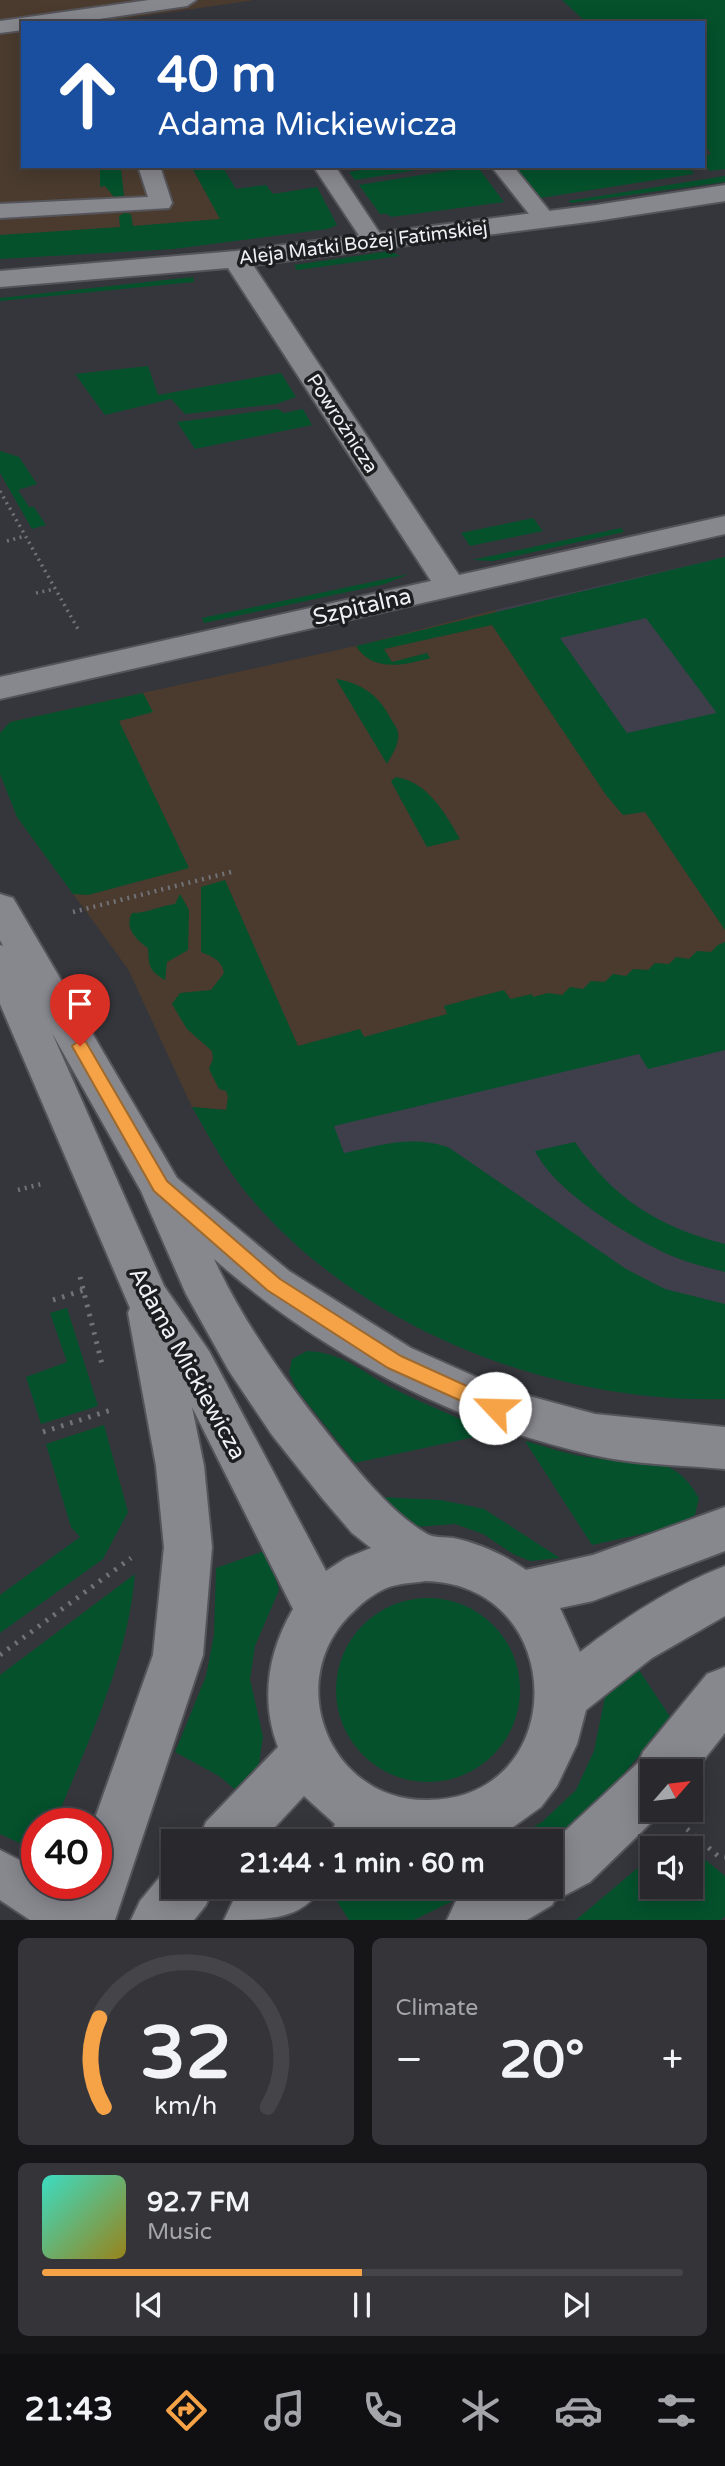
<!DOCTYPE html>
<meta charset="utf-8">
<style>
body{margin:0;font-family:"Varela Round",sans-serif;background:#343439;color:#f1f3f6;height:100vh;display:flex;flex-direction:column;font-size:26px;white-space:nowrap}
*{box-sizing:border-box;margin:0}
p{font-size:23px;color:#a5a6aa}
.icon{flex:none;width:38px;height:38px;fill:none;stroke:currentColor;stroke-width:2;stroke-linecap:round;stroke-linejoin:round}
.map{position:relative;height:1920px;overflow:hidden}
.details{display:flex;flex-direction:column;gap:18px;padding:18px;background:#161619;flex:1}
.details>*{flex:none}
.guide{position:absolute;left:21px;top:21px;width:684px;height:147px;border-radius:0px;box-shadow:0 4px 18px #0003,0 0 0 2px #444449;background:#1a4fa0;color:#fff;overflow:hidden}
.needle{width:46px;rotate:62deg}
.buttons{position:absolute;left:640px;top:1759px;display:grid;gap:14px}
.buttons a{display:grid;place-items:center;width:63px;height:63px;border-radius:0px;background:#28282d;box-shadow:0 4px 18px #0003,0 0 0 2px #444449;font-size:35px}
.speed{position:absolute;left:21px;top:1808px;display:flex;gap:14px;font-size:35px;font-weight:700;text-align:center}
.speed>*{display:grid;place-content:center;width:91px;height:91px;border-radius:50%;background:#28282d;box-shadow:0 4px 18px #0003,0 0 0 2px #444449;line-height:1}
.speed .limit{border:10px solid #d22;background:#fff;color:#111}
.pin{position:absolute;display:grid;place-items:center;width:60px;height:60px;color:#fff;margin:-72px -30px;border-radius:50% 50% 50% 0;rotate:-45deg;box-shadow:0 0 7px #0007}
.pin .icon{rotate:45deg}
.me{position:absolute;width:77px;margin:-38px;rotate:294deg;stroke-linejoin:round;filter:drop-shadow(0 0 5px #0008)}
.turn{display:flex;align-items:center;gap:24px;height:147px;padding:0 21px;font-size:32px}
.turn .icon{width:91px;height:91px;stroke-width:2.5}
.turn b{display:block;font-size:49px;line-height:60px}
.big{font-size:52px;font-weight:700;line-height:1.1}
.details .card{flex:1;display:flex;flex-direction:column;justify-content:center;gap:10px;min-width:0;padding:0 24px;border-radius:10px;background:#343439}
.details .dial{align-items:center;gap:0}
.dial svg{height:182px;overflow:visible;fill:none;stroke:#444449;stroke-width:7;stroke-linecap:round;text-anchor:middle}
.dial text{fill:#f1f3f6;stroke:none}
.song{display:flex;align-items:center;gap:21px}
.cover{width:84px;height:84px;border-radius:10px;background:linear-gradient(135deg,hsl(170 70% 55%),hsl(50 70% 35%))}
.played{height:7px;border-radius:4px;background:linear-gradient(90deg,#f5a346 50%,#444449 50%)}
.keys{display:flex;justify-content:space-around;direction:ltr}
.heat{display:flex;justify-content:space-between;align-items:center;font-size:38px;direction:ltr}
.details .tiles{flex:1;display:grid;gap:18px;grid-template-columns:1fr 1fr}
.card:last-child{grid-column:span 2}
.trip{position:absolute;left:161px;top:1829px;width:402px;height:70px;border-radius:0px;background:#28282d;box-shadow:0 4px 18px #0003,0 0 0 2px #444449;font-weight:700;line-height:70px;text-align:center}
.tab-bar{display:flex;height:112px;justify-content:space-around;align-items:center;background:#101012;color:#a5a6aa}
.tab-bar .icon{width:49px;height:49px}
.tab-bar .selected{color:#f5a346}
.tab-bar b{font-size:32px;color:#f1f3f6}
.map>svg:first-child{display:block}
</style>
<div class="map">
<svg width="725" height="1920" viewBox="0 0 725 1920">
<rect width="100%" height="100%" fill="#35363c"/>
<!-- built -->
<g fill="#3f3f4b">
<path d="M725 557V846L606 795 495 610Z"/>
<path d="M725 1023V1395L586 1380 309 1125Z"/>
</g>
<!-- education -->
<g fill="#4a3b2e">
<path d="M0 0H255L123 19 124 23H23V166H204L238 225 0 247Z"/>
<path d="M495 610 725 846V1023L227 1110 192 1107 128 969 17 817 0 774V733L10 722 356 646Z"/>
</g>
<!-- green -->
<g fill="#04512c" fill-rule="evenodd">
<path d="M562 0H725V169L710 171 704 164V156L711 154 704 144V23H587Z"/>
<path d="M191 166H222L236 189 266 185 273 194 317 187 337 225 328 229 174 249 0 259V235L120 227 119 216 124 213 131 214 133 226 220 219Z"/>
<path d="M385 166H442L355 180 349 172Z"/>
<path d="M477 166 504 202 391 217 387 214H380L359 185Z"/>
<path d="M514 166H688L694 174 540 198Z"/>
<path d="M100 169H121L124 196 114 197 105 186 100 187Z"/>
<path d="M725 176V182L571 203 568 201Z"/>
<path d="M390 251 400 256 297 270 294 265Z"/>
<path d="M193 277 194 282 0 301V298Z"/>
<path d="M148 366 158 395 281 373 296 397 276 404 185 414 171 399 105 415 75 374Z"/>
<path d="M278 409 284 413 303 409 312 425 195 449 177 422Z"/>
<path d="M0 451 19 457 37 484 18 490 29 507H34L46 525 32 529 0 473Z"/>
<path d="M533 518 543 531 470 546 461 533Z"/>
<path d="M621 528 624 532 493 561 472 560Z"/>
<path d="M725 557V930L645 812 623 815 606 795 492 625 384 649 392 662 427 653 430 658C405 665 373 673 356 646ZM646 618 716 712V713L627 733 560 638Z"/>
<path d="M409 574 385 584 204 623 202 618Z"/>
<path d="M336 679C361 683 379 695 391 719 393 723 398 729 398 733 400 744 391 756 387 764Z"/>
<path d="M143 693 153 712 119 721 189 868 88 895 73 894 17 817 0 774V733L10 722Z"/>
<path d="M396 777C428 782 445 813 460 839L427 847 393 785 391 781Z"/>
<path d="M225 880 298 1046 360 1029 364 1037 447 1014 444 1006 504 990 510 999 532 994 533 997 548 993 562 995 570 987 583 989 591 981 605 982 613 974 626 976 633 969 648 970 655 963 669 964 676 957 689 959 697 951 711 952 718 945 725 942V1050L648 1069 639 1054 334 1126 344 1153C382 1145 410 1135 448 1147L626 1269 665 1289 725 1304V1399C554 1404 360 1329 249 1196 226 1169 210 1138 192 1107L226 1110 228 1097 226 1091 219 1089 209 1069 213 1059 212 1051 187 1029 172 1004 180 993 211 990 224 973C222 960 213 957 201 952V887Z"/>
<path d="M180 894 189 910 188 950 167 962 165 980C148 970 149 965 148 948 136 940 124 927 132 913 148 913 159 906 175 904Z"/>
<path d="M575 1142C613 1199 659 1227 725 1244V1272C706 1267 685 1262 667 1254 626 1234 556 1193 535 1151Z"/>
<path d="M67 1308 98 1406 41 1424 26 1377 67 1362 50 1313Z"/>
<path d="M307 1351C346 1353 362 1373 394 1389 427 1405 460 1419 493 1433L355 1463 297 1390 289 1373 292 1359Z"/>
<path d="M104 1425 128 1512 103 1559 0 1633V1595L80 1537 71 1527 46 1444Z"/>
<path d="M525 1441C548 1447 571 1456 594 1458 640 1464 672 1450 699 1498L695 1515 673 1527 592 1545Z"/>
<path d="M379 1497 441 1500 484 1509 560 1558 530 1561 513 1554 483 1534 455 1524 415 1527Z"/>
<path d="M267 1550 279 1590 255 1646 250 1679 263 1737 259 1764 237 1791 219 1776 175 1752 206 1676 214 1635 216 1568Z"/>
<path d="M135 1574C128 1661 87 1743 55 1823L37 1824V1851L0 1834V1675Z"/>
<circle cx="428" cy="1690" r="92"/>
<path d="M637 1667 671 1718 592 1811 551 1845V1841H510L542 1822 576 1790 594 1751 605 1697 618 1681Z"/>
<path d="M691 1848 725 1876V1916L721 1920H576L653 1855V1886H691Z"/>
<path d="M346 1887H481L414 1920H349L333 1895Z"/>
</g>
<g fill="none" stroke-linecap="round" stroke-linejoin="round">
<defs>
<g id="lane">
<path d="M149 0H196L187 6 72 23H23V30L0 33V21Z"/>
<path d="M138 166H160L172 203 169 208 0 218V204L148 197Z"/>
<path d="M313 166H335L385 241 382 246H366Z"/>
<path d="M491 166H513L556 219 553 224H537Z"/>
<path d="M0 1850 37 1869V1883C65 1883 86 1893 97 1920H30L0 1900Z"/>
</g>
<path id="street" d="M725 185V201L596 221 253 265 459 575 725 516V534L0 699V677L431 581 228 268 0 287V271L236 251 596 205Z"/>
<g id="secondary">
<path d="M0 894 13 898 177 1178 289 1271 411 1348 503 1389 595 1414 725 1427V1469C683 1465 634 1465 593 1455 453 1423 322 1354 214 1259 246 1328 292 1390 340 1449 366 1480 393 1514 427 1534 434 1538 445 1537 453 1538 478 1543 505 1555 526 1570L593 1555 725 1507V1551L593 1601 560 1608 580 1652C624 1618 673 1586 725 1566V1616L652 1658 586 1710 577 1744 557 1786 541 1807 509 1830 485 1841H328L335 1824 304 1796 262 1841H198L206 1822 278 1747C260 1700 268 1652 293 1609L192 1407 204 1466 212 1547 203 1655 115 1920H59L72 1883H96V1824H93L153 1655 164 1547 156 1466 128 1313 130 1308 0 1004V945L3 946 0 940ZM52 1033 141 1191 186 1294 229 1371 272 1435 322 1498 352 1533 371 1548 346 1558 326 1571 209 1351 164 1286ZM425 1581C570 1584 571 1799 428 1800 329 1802 280 1679 354 1611 364 1601 376 1592 389 1587 401 1583 414 1583 425 1581Z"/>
<path d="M725 1667V1733L691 1776V1771H653V1810H664L590 1882 554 1901 552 1905 527 1920H447L456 1901 480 1886H551V1844L639 1762 643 1752 707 1674Z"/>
<path d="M173 1864V1886H214L206 1905 194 1920H131L140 1901 168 1867Z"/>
<path d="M250 1886H322C303 1920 268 1920 224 1920L233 1901Z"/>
</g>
</defs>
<!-- lane casing -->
<use href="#lane" stroke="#54545a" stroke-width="4"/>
<!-- street casing -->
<use href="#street" stroke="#54545a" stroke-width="4"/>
<!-- secondary casing -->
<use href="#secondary" stroke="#54545a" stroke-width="4"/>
<!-- path-far2 -->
<g stroke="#717277" stroke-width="3.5" stroke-dasharray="2 4.5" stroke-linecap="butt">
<path d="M0 491 78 629"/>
<path d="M7 541 25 536"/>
<path d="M36 593 55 589"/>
</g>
<!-- path-far1 -->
<g stroke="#717277" stroke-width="4.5" stroke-dasharray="2 5" stroke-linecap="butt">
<path d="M73 912 235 871"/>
<path d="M18 1190 45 1183"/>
</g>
<!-- path -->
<g stroke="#717277" stroke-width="5" stroke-dasharray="2.5 7" stroke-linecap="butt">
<path d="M80 1277 102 1364"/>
<path d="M53 1300 84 1290"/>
<path d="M43 1432 114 1409"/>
<path d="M0 1655 131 1558"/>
<path d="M687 1829 718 1856 725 1857"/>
</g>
<!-- lane -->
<use href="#lane" fill="#87878e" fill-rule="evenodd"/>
<!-- street -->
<use href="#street" fill="#87878e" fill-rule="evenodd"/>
<!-- secondary -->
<use href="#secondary" fill="#87878e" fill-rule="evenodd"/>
</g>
<!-- route -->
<path fill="#f5a346" stroke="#9f6a2e" stroke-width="2" d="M80 1040 86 1042 167 1181 280 1279 401 1356 502 1402 505 1408 502 1413 495 1416 488 1413 388 1368 267 1290 154 1191 72 1046Z"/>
<g text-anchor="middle" stroke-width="7" stroke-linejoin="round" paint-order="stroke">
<!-- far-street labels -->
<g font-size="19" fill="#f1f1f5" stroke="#1d1e20">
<text transform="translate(363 242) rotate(-7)" y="7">Aleja Matki Bożej Fatimskiej</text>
<text transform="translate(343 423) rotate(57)" y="7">Powroźnicza</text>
</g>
<!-- street labels -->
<g font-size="23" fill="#f1f1f5" stroke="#1d1e20">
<text transform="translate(362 606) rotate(-13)" y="8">Szpitalna</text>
<text transform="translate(188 1363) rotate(61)" y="8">Adama Mickiewicza</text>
</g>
</g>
</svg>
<div class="buttons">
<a><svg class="needle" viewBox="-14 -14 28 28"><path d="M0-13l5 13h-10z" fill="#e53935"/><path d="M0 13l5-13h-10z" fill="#a5a6aa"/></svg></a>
<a><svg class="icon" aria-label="sound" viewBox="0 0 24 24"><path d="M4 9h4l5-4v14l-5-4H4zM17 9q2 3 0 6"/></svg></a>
</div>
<div class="speed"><div class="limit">40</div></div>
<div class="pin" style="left:80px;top:1046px;background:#d93025"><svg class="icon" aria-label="arrive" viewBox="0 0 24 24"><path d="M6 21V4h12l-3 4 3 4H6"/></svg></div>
<svg class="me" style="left:495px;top:1408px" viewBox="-20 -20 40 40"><circle r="19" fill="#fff"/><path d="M0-13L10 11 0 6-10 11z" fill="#f5a346"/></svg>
<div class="trip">21:44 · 1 min · 60 m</div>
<div class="guide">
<div class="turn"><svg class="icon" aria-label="ahead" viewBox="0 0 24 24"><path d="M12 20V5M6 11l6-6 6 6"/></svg><div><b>40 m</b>Adama Mickiewicza</div></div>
</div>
</div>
<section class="details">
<div class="tiles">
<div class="card dial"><svg viewBox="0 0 100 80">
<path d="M14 69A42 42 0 1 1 86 69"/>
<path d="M14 69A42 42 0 0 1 12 30" stroke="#f5a346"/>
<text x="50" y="56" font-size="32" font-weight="700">32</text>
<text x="50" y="72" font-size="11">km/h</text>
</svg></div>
<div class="card"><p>Climate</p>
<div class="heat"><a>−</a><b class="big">20°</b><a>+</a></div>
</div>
<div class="card">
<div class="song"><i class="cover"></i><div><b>92.7 FM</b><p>Music</p></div></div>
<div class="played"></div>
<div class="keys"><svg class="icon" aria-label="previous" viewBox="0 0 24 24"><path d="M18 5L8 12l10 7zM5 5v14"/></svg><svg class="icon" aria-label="pause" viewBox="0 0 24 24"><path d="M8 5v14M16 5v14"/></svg><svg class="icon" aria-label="next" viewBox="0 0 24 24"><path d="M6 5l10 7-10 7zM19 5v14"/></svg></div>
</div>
</div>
</section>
<nav class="tab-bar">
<b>21:43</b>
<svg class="icon selected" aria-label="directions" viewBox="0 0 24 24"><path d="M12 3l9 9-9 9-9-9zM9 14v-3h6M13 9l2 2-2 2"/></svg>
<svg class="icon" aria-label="music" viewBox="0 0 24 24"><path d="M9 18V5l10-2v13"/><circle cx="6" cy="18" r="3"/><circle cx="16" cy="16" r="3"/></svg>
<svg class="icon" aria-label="phone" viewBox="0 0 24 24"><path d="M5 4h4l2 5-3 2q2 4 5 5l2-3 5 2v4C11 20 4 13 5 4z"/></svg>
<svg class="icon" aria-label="climate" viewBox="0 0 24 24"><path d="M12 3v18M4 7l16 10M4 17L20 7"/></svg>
<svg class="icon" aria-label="car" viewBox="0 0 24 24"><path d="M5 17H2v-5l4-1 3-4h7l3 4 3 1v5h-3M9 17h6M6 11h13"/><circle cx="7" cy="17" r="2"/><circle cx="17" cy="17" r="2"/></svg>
<svg class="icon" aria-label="filters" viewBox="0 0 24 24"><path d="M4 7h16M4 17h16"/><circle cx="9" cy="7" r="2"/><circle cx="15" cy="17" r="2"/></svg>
</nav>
